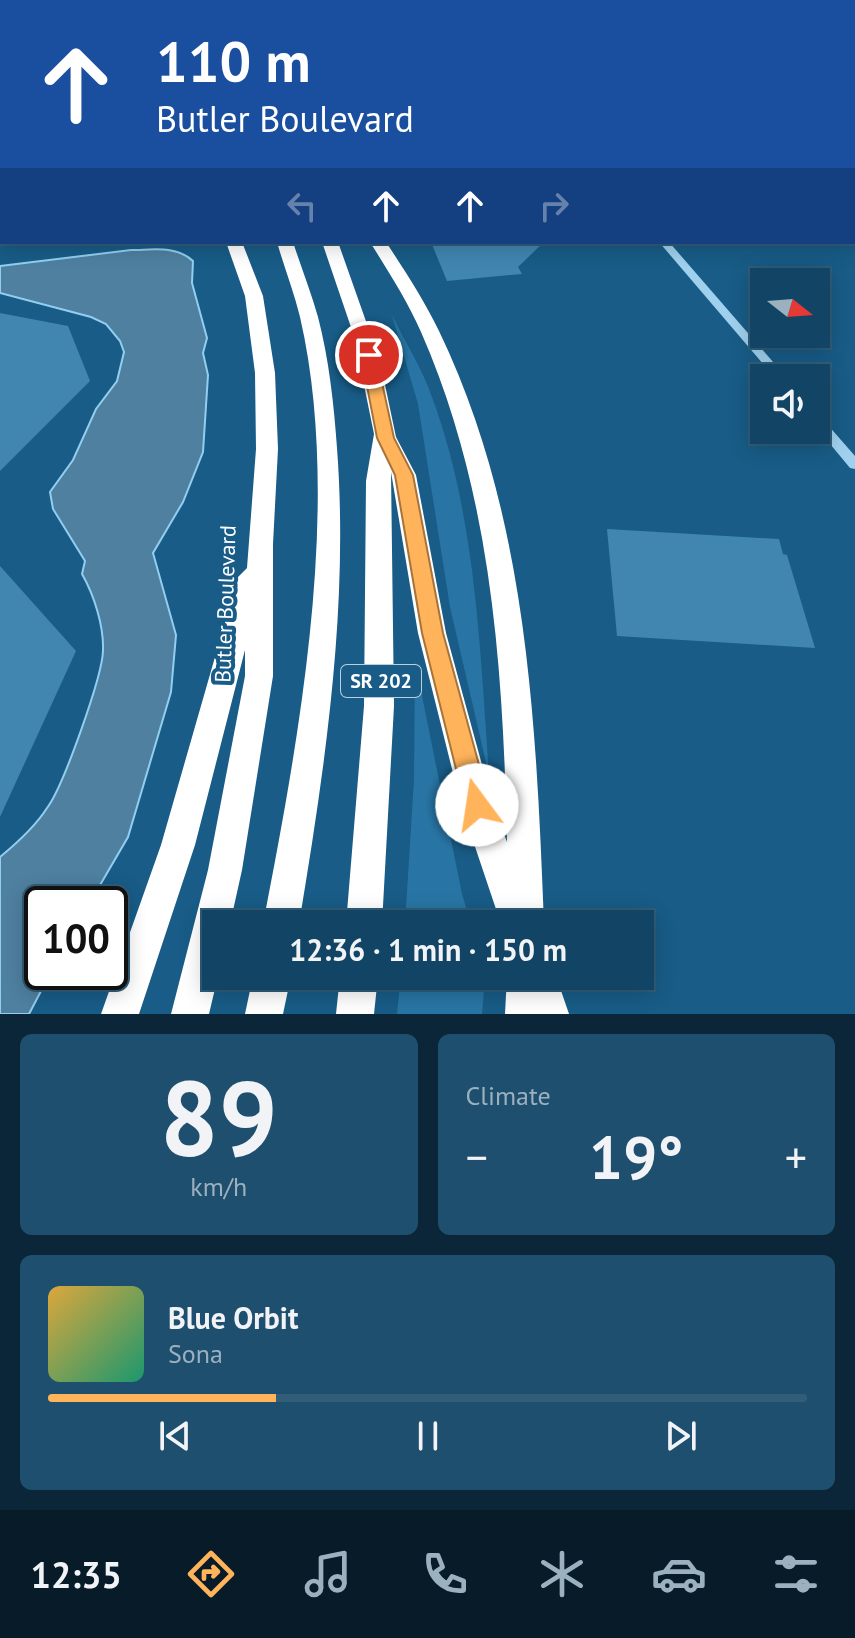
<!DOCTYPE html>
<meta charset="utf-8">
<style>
body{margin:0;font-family:"PT Sans",sans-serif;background:#1f4f6e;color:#f1f3f6;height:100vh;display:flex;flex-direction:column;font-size:30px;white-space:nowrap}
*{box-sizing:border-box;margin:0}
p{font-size:26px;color:#9cb1bf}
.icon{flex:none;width:44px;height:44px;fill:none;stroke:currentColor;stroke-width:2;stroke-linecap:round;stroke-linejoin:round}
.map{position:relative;height:1014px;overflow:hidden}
.panel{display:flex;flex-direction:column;gap:20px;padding:20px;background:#0a2638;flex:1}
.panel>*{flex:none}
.hud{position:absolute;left:0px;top:0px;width:856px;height:244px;box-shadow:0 4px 20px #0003,0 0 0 2px #315d79;background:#1a4fa0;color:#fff;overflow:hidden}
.needle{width:52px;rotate:107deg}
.fabs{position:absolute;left:750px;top:268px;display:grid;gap:16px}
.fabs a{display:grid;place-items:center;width:80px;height:80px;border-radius:0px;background:#124565;box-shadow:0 4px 20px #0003,0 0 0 2px #315d79;font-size:40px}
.speed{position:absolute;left:24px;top:886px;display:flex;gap:16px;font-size:40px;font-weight:700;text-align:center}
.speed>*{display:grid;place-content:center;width:104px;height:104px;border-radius:50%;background:#124565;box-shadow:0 4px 20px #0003,0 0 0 2px #315d79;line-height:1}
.speed .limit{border:4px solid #111;border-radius:12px;background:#fff;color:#111}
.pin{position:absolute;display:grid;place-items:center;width:68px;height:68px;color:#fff;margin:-34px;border:4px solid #fff;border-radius:50%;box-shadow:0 2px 8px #0007}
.me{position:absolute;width:88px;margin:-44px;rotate:346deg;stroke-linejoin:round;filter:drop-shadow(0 0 6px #0008)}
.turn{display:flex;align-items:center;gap:28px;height:168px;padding:0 24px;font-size:36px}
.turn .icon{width:104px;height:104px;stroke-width:2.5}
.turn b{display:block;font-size:56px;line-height:68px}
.lanes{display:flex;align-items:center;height:76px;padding:0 24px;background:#0003;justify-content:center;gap:40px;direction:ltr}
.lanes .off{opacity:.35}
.big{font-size:60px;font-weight:700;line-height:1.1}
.panel .card{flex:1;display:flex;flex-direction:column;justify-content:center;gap:12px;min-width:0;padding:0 28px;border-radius:12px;background:#1f4f6e}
.panel .dial{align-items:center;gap:0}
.dial b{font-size:104px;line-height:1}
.song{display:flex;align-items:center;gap:24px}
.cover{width:96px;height:96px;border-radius:12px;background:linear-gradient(135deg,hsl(40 70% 55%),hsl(160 70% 35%))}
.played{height:8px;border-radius:4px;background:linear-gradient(90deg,#ffb35b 30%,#315d79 30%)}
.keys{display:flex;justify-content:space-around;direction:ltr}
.heat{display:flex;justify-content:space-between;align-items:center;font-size:44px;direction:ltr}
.panel .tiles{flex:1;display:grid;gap:20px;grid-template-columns:1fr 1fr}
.card:last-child{grid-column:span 2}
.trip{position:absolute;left:202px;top:910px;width:452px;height:80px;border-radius:0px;background:#124565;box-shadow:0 4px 20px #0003,0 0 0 2px #315d79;font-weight:700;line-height:80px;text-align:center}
.tab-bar{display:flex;height:128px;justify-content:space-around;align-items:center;background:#071c28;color:#9cb1bf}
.tab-bar .icon{width:56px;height:56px}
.tab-bar .active{color:#ffb35b}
.tab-bar b{font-size:36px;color:#f1f3f6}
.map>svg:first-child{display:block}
</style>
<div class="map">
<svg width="855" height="1014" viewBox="0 0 855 1014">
<rect width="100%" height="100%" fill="#185c87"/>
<!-- green -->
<g fill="#2875a5">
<path d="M392 315C405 342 422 368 432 397 476 516 480 649 489 775L450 607 418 404Z"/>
<path d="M415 661 462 894 471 924H405L414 779Z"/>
<path d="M401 976H485L482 1014H397Z"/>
</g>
<!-- water -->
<path fill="#4f80a0" stroke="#92cef0" stroke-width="2" d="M131 250C152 250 176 245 193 261L192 283 207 338 203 353 208 375 203 452 183 502 153 553 176 635 171 692 128 837 89 904H42V972H51L29 1014H0V857C17 843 35 827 47 808 63 787 102 677 103 651 104 626 94 595 82 574L85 561 53 509 50 492 73 460 96 409 117 381 124 352 120 341 106 324 91 317 0 293V266Z"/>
<!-- building -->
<g fill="#4086b1">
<path d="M431 242H544L518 267 522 274 447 281Z"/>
<path d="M0 313 68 326 90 381 0 471Z"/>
<path d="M607 529 779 539 783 554 787 555 815 648 617 636Z"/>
<path d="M0 566 76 651 0 817Z"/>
</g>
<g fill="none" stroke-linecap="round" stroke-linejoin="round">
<!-- minor -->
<g fill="#9fd0ed" fill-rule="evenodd">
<path d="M714 0H720L712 2Z"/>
<rect x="854" y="101" width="1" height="4"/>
<rect x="0" y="232" width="2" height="6"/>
<path d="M659 242H669L787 378H775Z"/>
<path d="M816 415 820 416 855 456V469L850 468 816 427Z"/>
</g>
<!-- major -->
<rect fill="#e5f4ff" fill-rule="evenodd" x="179" y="0" width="8" height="2"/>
<!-- highway -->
<g fill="#fff" fill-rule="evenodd">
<path d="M0 0H23L0 5Z"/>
<path d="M30 0H50L28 2Z"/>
<path d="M157 0H167L168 2H158Z"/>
<path d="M204 0H214L216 2H206Z"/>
<path d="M266 0H277L264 2Z"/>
<path d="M337 0H349L335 2Z"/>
<rect x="0" y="84" width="2" height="8"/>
<path d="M226 242H242L263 296 275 373 278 449 273 544V676L242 870 230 924H216L218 976 209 1014H171L208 870 245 676V650L195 845 139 1014H101L161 845 238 577 247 568 256 449 255 373 245 296Z"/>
<path d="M277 242H293C301 267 311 292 318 317 329 359 334 405 337 448 349 608 325 767 299 924H263C299 738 343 504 300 317 294 292 284 267 277 242Z"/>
<path d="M322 242H338L380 361 396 437 416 475 446 633 493 805 507 842C503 668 492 494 421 332 407 300 388 271 370 242H386C405 271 424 300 439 331 528 516 536 722 544 924H501L461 805 418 633 391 472 394 706 382 924H346L364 706 366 481 374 434 354 336Z"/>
<path d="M253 976H291L283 1014H245Z"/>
<path d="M340 976H378L374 1014H336Z"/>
<path d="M507 976H556L569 1014H505Z"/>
</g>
</g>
<!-- route -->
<path fill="#ffb35b" stroke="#a6743b" stroke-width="2" d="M369 350 376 355 394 438 413 475 443 633 490 805 486 813 477 816 468 813 465 805 422 633 395 475 377 438 361 355Z"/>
<g text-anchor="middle" stroke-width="8" stroke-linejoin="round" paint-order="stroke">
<!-- shield labels -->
<rect fill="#185c87" stroke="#bacedb" stroke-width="2" x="341" y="665" width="80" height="32" rx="6"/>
<g font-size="20" font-weight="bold" fill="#fff">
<text x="381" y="688">SR 202</text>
</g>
<!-- street labels -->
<g font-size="22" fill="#fff" stroke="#185c87">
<text transform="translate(225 604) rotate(-88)" y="8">Butler Boulevard</text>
</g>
</g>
</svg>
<div class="fabs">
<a><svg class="needle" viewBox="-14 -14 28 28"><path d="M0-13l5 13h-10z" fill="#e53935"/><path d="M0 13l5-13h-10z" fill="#9cb1bf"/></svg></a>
<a><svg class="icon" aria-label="sound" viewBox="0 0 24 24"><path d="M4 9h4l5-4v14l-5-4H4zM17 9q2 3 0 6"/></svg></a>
</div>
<div class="speed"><div class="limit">100</div></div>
<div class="pin" style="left:369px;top:355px;background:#d93025"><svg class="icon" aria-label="arrive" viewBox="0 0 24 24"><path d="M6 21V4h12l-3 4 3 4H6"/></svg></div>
<svg class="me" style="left:477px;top:805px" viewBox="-20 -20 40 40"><circle r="19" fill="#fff"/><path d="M0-13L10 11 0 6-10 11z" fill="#ffb35b"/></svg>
<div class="trip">12:36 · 1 min · 150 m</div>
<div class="hud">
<div class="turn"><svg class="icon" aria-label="ahead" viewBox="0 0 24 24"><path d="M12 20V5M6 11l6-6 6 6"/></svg><div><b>110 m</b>Butler Boulevard</div></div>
<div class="lanes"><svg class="icon off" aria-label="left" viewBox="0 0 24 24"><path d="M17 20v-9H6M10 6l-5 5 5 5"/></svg><svg class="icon" aria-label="ahead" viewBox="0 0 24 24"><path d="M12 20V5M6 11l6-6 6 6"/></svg><svg class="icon" aria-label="ahead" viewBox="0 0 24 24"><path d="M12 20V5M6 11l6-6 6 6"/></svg><svg class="icon off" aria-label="right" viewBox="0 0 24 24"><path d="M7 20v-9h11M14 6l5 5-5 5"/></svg></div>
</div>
</div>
<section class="panel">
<div class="tiles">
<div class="card dial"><b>89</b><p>km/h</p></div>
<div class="card"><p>Climate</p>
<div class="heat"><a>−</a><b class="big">19°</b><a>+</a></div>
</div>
<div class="card">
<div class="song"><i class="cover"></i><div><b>Blue Orbit</b><p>Sona</p></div></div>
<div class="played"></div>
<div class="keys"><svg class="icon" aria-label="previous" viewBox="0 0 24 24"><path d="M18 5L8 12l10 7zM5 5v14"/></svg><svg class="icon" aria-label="pause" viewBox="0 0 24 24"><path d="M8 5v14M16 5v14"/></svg><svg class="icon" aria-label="next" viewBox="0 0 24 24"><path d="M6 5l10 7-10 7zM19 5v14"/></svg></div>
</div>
</div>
</section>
<nav class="tab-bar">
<b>12:35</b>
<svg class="icon active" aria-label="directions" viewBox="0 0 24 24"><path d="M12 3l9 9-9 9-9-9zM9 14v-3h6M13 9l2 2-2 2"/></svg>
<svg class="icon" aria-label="music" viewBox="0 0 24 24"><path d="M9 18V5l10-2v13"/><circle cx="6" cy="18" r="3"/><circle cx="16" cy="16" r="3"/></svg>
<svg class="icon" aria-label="phone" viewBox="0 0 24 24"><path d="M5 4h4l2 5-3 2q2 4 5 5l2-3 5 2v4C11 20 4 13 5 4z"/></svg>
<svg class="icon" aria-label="climate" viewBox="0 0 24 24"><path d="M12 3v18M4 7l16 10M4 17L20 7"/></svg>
<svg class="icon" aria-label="car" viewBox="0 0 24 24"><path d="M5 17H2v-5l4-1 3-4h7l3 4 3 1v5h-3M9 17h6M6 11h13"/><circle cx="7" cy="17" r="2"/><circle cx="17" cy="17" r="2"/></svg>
<svg class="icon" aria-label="filters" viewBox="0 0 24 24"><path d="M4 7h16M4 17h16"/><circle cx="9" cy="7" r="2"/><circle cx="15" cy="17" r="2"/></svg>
</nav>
